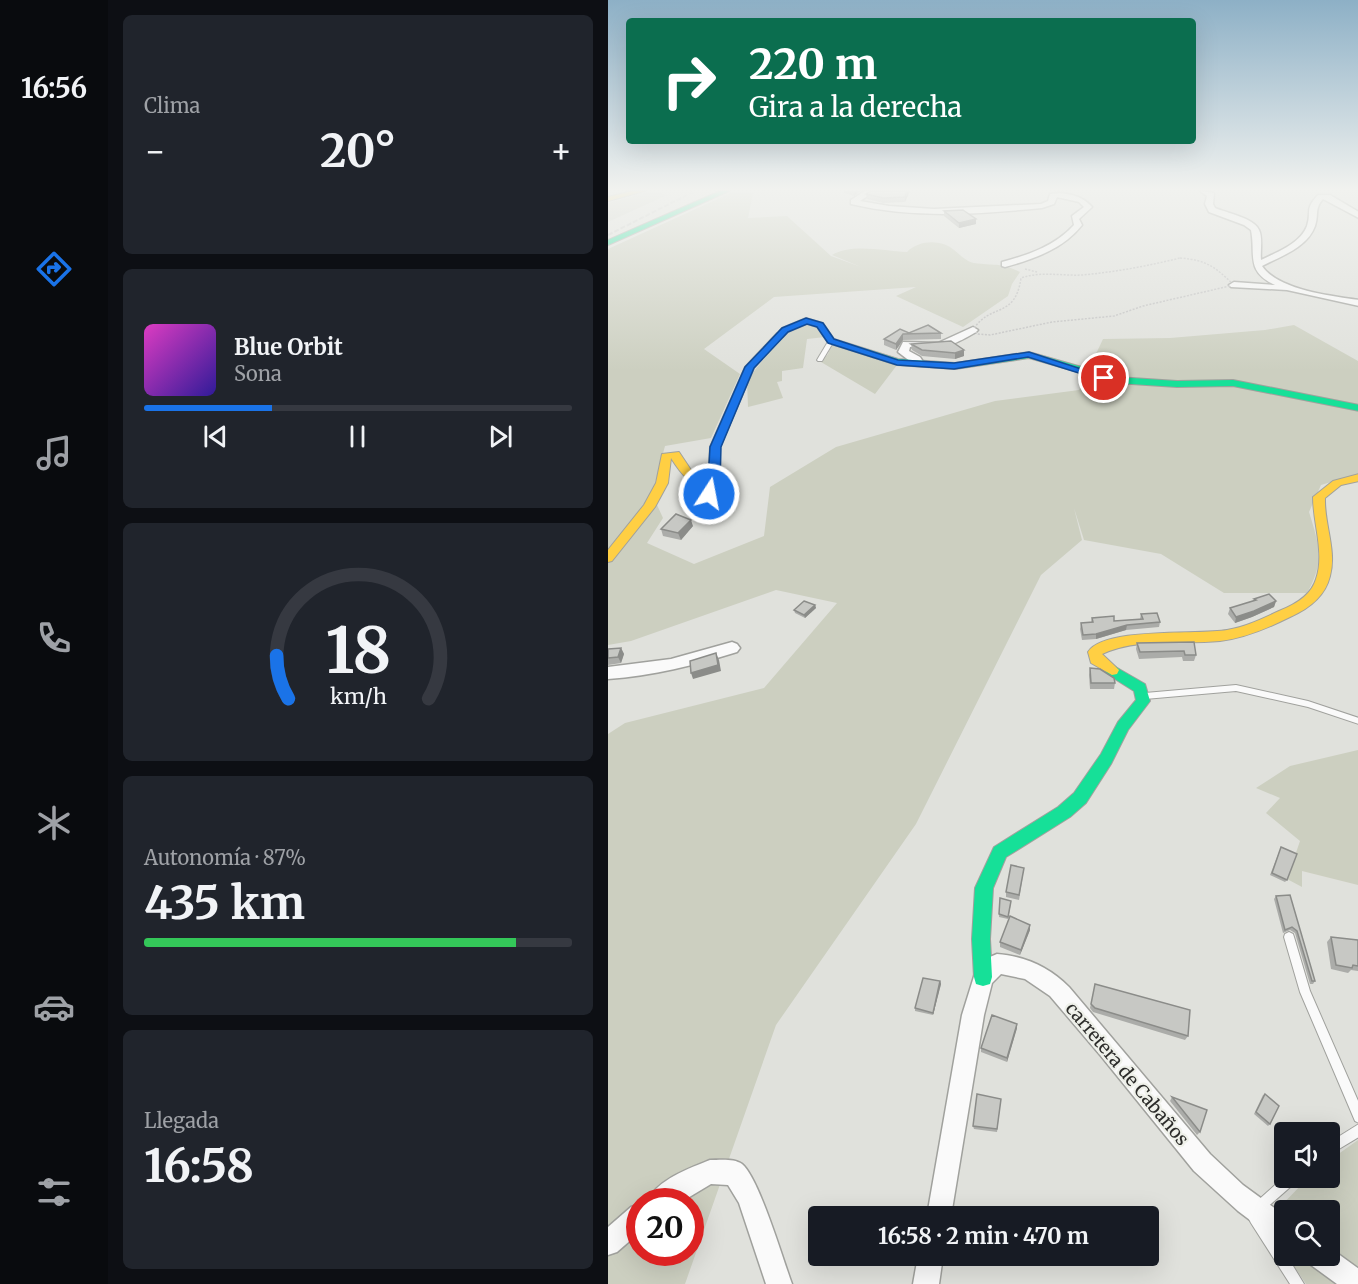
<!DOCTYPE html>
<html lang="es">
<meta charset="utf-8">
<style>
body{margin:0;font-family:Merriweather,serif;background:#20242c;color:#f1f3f6;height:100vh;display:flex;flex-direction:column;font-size:22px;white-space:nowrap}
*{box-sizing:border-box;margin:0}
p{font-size:20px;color:#9ea1a6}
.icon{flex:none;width:33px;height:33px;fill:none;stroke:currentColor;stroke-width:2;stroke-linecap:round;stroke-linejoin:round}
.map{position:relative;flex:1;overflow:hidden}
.drawer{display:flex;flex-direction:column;gap:15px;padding:15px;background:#0d0f14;width:500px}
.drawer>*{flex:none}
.guide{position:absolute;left:18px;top:18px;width:570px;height:126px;border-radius:6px;box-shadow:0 6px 24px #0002;background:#0b6e4f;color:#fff;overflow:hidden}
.tools{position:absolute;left:666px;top:1122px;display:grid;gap:12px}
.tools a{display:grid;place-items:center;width:66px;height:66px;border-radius:6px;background:#171b24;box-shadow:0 6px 24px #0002;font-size:30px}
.speed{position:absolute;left:18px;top:1188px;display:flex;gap:12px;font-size:30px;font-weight:700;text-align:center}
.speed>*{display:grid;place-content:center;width:78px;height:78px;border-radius:50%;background:#171b24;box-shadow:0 6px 24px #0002;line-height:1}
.speed .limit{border:9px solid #d22;background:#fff;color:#111}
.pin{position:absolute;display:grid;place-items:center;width:51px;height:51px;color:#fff;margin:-26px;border:3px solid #fff;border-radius:50%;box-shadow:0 2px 6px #0007}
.me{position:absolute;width:66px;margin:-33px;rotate:11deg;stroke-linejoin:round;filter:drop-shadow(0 0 4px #0008)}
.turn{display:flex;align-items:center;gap:21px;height:126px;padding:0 24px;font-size:27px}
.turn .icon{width:78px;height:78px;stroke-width:2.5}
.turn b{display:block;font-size:42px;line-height:51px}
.big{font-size:45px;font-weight:700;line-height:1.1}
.drawer .card{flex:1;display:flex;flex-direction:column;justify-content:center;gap:9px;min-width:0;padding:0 21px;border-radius:9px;background:#20242c}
.drawer .dial{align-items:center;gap:0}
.dial svg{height:156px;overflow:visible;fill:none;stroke:#363941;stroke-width:7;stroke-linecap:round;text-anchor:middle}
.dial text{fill:#f1f3f6;stroke:none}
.song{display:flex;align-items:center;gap:18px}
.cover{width:72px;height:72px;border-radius:9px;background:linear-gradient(135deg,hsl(310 70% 55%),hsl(250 70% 35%))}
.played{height:6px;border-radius:3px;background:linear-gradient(90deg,#1a73e8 30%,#363941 30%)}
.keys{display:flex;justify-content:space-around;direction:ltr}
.heat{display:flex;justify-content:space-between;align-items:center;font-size:33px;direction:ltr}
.charge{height:9px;border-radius:4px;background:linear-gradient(90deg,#34c759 87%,#363941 0)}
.trip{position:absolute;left:200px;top:1206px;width:351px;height:60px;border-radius:6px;background:#171b24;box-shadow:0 6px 24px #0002;font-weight:700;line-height:60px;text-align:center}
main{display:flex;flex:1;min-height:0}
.tab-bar{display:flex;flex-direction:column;width:108px;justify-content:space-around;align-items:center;background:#090b0e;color:#9ea1a6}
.tab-bar .icon{width:42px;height:42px}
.tab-bar .selected{color:#1a73e8}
.tab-bar b{font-size:27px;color:#f1f3f6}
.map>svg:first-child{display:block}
</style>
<main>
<nav class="tab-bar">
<b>16:56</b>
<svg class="icon selected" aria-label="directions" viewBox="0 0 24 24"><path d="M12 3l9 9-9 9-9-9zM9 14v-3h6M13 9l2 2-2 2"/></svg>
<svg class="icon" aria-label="music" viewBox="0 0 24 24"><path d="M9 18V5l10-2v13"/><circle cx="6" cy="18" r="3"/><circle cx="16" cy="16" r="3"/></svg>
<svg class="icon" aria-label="phone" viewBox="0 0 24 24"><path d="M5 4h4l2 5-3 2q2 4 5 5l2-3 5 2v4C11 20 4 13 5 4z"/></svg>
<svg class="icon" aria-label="climate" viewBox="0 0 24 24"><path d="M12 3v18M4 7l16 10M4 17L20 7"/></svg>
<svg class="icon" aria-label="car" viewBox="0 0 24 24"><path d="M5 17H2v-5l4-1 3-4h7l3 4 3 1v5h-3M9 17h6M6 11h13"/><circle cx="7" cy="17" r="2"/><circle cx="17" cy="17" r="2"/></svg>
<svg class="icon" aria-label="filters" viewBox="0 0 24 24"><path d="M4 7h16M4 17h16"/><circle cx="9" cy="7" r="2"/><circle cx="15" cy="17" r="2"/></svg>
</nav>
<section class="drawer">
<div class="card"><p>Clima</p>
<div class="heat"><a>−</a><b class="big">20°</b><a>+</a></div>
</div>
<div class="card">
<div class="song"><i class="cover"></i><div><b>Blue Orbit</b><p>Sona</p></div></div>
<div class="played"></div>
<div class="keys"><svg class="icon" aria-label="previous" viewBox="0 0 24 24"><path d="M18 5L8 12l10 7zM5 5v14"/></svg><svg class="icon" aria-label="pause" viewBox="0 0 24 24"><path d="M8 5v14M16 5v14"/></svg><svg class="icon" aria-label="next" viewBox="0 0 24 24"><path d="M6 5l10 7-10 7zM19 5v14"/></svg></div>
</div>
<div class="card dial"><svg viewBox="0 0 100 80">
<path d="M14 69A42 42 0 1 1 86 69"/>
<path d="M14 69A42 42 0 0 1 8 47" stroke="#1a73e8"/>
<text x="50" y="56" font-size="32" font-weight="700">18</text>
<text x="50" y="72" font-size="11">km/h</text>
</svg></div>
<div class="card"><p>Autonomía · 87%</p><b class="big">435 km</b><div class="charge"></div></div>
<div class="card"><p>Llegada</p><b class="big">16:58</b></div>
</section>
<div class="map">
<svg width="751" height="1284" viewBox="0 0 751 1284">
<rect width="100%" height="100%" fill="#e0e1dc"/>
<!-- built -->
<path fill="#d0d2c9" d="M45 191 59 195 0 222V203Z"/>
<!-- green -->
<g fill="#cccfc0" fill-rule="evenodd">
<path d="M125 192 145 193 140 218 179 216 223 256 253 267 224 255C243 243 277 251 299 252 309 242 325 240 338 245 348 249 355 261 366 263 387 266 391 262 412 272L404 284 400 296 355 327 288 296 308 287 166 297 96 349 132 374 103 438 57 446 44 494 55 518 39 543 86 564 156 536 162 487 228 447 387 401 471 390 495 339 562 338 657 330 686 325 750 361V474L713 485 701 512C711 544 717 562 699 593H616L553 554 476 540 466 508 474 540 433 575 308 824 168 1025 77 1284H0V734L17 723 156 688 229 603 168 590 23 641 0 645V249ZM32 1202H82V1252H32Z"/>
<path d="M204 323 217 337 199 339 195 368 174 371V381L169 382 175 398 140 407 139 380 175 335Z"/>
<path d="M224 344 289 365 267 394 213 362 220 354Z"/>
<path d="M750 750V885L694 871V887L679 879 692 841 658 813 672 798 648 788 682 766Z"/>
<path d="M750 1140V1267L722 1248V1210H676V1218L667 1212 700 1178H722V1160Z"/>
<path d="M679 1256H688L731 1284H698Z"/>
</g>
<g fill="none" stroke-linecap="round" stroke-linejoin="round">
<defs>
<g id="lane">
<path d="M221 340 226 341 214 361H210L209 360Z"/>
<path d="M102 486 105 488 99 510 91 517H87L86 516 93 509 99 488Z"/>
<path d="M628 685 700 701 751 718V724L700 707 628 691 537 699 534 698 533 696 534 694 537 693Z"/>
<path d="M681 932 685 934 686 937 702 991 751 1103V1123L747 1121 692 992 676 937 677 934Z"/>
<path d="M751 1124V1137L726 1152 722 1154V1142Z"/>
<path d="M676 1177 690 1178 688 1182 655 1211 651 1213 647 1211 645 1207 647 1203Z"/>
<path d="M647 1213 651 1215 676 1252V1256H679L696 1284H682L643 1223 641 1219 643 1215Z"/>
</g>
<g id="street">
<path d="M257 191H267L252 201 281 206 326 209 433 204 440 201 442 194C457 191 475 196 484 207L471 219 474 225C455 249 426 259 397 267L394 266V262C420 255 447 246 466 225L464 216 476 207 471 202 449 197 446 204 434 208C371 214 306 219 243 204V200Z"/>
<path d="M592 191 606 193 605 204 607 208C619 213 646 218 651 230 655 238 652 251 653 260 669 252 692 244 699 226 704 211 696 210 710 195H722L751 212V218L715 199C706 209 711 215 707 226 699 248 673 256 654 266 670 290 724 296 751 300V306L679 290 623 287 621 285 626 282 667 285C637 271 648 255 643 230L636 225 601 212 597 204 599 196Z"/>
<path d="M365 327 370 330 368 332C341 348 334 349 302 347L301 351 312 357 316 363 315 365H307L290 352 295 342 330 343Z"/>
<path d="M124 642 129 644 132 648 129 652C87 665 45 676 0 679V667L63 659Z"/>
<path d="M389 954C417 956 441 967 461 987L602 1154 635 1185 676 1215V1242L667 1239 630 1211 586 1171 493 1056 442 996 417 979 393 974 384 983 376 1015 343 1216H319L354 1015 368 970 382 957Z"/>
<path d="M102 1160C111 1160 126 1158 134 1164 151 1178 175 1260 184 1284H158L131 1203 120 1185 103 1184 73 1202H39C48 1180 82 1168 102 1160Z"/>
<path d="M32 1204V1232L9 1252 0 1255V1227L23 1207Z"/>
<path d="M722 1248 751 1269V1284H729L703 1265 700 1256H722Z"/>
<path d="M310 1256H335L331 1284H305Z"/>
</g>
<g id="fast">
<path d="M112 191H121L0 245V240Z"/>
<path d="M198 318 215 323 226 339 290 359 347 363 421 352 509 377 569 381 625 380 751 405V411L625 386 569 387 508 383 421 358 347 369 289 365 220 343 209 327 199 324 180 332 175 337 168 335 174 328Z"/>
<path d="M504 665 537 684 542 701 520 730 503 764 478 803 462 817 398 857 385 888 382 939 384 977 382 984 375 986 368 984 366 977 364 939 367 888 386 847 450 807 466 793 493 754 510 722 528 700 526 691 499 674 497 670 499 666Z"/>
</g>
<g id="slow">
<path d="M24 191H37L0 201V197Z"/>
<path d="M169 333 176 335 146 368 112 447 110 486 102 491C83 486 73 474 63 458L60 483 47 507 4 561 0 562V550L36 505 48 483 54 454 71 452 85 473 100 483 102 447 137 367Z"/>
<path d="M751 474V481L733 485 717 498C716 524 729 550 722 576 717 597 700 609 682 617 660 628 637 638 612 641 573 645 531 637 494 654L511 670 509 674 504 675 483 663 480 652C496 627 589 635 619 630 637 627 654 619 671 611 686 605 703 596 708 579 717 553 705 524 705 497L725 481Z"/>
</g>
</defs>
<!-- lane casing -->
<use href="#lane" stroke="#a0a19d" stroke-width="2"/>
<!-- street casing -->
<use href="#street" stroke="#a0a19d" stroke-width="3"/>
<!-- fast casing -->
<use href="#fast" stroke="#a0a19d" stroke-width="2"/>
<!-- slow casing -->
<use href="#slow" stroke="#a0a19d" stroke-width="2"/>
<!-- path -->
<g stroke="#c2c2c2" stroke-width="1.5" stroke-dasharray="2 1.5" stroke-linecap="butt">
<path d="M572 258C599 260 607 267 626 285L535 306 506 316 444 322 382 335 370 334 365 330C382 302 407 320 413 278 433 271 453 276 474 275 507 272 540 266 572 258Z"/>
<path d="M417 269 429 272"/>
</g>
<!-- lane -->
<use href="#lane" fill="#fafafa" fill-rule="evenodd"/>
<!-- street -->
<use href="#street" fill="#fafafa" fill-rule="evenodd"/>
<!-- fast -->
<use href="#fast" fill="#16e098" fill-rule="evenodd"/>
<!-- slow -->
<use href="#slow" fill="#ffcf43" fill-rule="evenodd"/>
<!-- rail -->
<path stroke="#c7c8c6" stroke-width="2" stroke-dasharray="5 2" stroke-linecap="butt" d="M0 235 87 191"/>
</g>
<!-- wall -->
<g fill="#abaca9">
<path d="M236 191H252L246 196 236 193Z"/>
<path d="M263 191H302L297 202 275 203 259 199 258 194Z"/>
<path d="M336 211 368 219V224L351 228 336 216Z"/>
<path d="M292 329 301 333H333V339L295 340 288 350 276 345V339Z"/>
<path d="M343 341 356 356 347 359 314 356 304 350 303 344Z"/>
<path d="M85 526 73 540 55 536 53 529Z"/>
<path d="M646 599 668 601 666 607 644 617 627 623 620 614 622 608 646 601Z"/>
<path d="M207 605 208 608 197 618 187 613 186 610Z"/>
<path d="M533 614 552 622 551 627 518 630 488 639 474 640 472 629 473 623 483 622 484 618 506 621 532 619Z"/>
<path d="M586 642 588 655 586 661H575L574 657 531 659 528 649 529 643Z"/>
<path d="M13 648 16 654 13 663 0 665V649Z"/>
<path d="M482 668 507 683 506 689H482L481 675Z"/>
<path d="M673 847 679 880 677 882 662 875Z"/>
<path d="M416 868 411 900 398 897V892Z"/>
<path d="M682 895 707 981 705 984H702L687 933 682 930 675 933 666 899 668 896Z"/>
<path d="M392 898 403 903 400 919 391 917Z"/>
<path d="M422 930 412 955 392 947V942Z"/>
<path d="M723 937 750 940V971L743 970 740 973 723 969 719 942Z"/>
<path d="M332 981 333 984 325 1015 307 1011V1008Z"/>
<path d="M487 984 580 1036 577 1040 485 1012 482 1008Z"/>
<path d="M409 1028 399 1062 373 1052V1048Z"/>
<path d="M657 1094 662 1124 660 1126 646 1114 655 1095Z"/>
<path d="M564 1097 592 1132 589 1135 562 1101Z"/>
<path d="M393 1099 389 1132 366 1129 365 1126Z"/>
</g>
<!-- shaded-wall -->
<g fill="#8b8c89">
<path d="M245 191H252L246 196Z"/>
<path d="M299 191H302L297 202V197Z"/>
<path d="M368 219V224L351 228V223Z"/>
<path d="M295 334V340L288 350V344Z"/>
<path d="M356 350V356L347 359V353Z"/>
<path d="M83 520 85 526 73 540 70 533Z"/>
<path d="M668 601 666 607 644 617 627 623 628 617Z"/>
<path d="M207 605 208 608 197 618 196 615Z"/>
<path d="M519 625 518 630 488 639V634Z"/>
<path d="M13 648 16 654 13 663 10 657Z"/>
<path d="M108 653 111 660 113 671 85 679 83 673Z"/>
<path d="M422 925V930L412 955 413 950Z"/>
<path d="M332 981 333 984 325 1015V1013Z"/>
<path d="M409 1024V1028L399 1062V1058Z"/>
</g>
<!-- building -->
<g fill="#c7c8c4" stroke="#8b8c89" stroke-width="1.5">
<path d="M263 191H299L297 197 275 198 258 194Z"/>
<path d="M355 210 368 219 351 223 336 211Z"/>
<path d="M320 325 333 333 295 334 288 344 276 339 292 329 301 333Z"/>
<path d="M343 341 356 350 347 353 314 350 303 344Z"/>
<path d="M68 514 83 520 70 533 53 529Z"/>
<path d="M661 594 668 601 646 611 628 617 622 608 648 600 646 599Z"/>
<path d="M196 601 207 605 196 615 186 610Z"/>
<path d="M549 613 552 622 519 625 488 634 475 635 473 623 485 622 484 618 506 616V621L535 619 533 614Z"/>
<path d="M586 642 588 655H577L576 651 532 652 529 643Z"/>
<path d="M13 648 10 657 0 658V649Z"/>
<path d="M108 653 110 665 83 673 82 661Z"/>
<path d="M482 668 492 669 506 678 507 683H483Z"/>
<path d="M673 847 689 854 679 880 664 873Z"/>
<path d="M403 865 416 868 411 895 398 892Z"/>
<path d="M682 895 707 981H704L689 931 684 927 677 930 668 896Z"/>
<path d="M392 898 403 901 400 917 391 914Z"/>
<path d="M402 916 422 925 413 950 392 942Z"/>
<path d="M723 937 750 940V966L745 965 744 968 728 965Z"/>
<path d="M315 978 332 981 325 1013 307 1008Z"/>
<path d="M487 984 582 1010 580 1036 487 1008 483 1004Z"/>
<path d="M384 1015 409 1024 399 1058 373 1048Z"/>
<path d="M369 1094 393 1099 389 1129 365 1126Z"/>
<path d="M657 1094 671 1106 662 1124 648 1112Z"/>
<path d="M564 1097 599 1110 592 1132Z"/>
</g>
<!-- sky -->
<linearGradient id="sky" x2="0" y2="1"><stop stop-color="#8db0c6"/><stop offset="0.51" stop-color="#f1f2ef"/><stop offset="1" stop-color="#f1f2ef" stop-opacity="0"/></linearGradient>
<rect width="751" height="371" fill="url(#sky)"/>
<!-- route -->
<path fill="#1a73e8" stroke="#114b97" stroke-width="1.5" d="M198 318 215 323 226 339 290 360 346 363 421 352 501 378 493 380 420 357 346 369 289 365 220 343 209 327 199 324 180 332 146 368 113 447 112 484 105 497H97L96 488 100 483 102 447 137 367 174 328Z"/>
<g text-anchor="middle" stroke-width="4.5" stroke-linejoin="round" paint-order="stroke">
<!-- near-street labels -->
<g font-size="18" fill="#2c2c2a" stroke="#eef0e9">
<text transform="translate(519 1074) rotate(50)" y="6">carretera de Cabaños</text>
</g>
</g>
</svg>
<div class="tools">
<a><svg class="icon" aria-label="sound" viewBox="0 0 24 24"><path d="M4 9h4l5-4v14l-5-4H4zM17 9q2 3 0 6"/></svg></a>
<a><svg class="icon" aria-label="search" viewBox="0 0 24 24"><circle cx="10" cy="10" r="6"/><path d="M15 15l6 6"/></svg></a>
</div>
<div class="speed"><div class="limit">20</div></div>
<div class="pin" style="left:496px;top:378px;background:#d93025"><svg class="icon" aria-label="arrive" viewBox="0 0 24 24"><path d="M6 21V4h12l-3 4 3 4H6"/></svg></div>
<svg class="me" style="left:101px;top:494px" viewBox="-20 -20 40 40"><circle r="17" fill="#1a73e8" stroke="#fff" stroke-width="3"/><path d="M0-11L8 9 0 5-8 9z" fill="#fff"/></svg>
<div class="trip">16:58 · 2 min · 470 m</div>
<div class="guide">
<div class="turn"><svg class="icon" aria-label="right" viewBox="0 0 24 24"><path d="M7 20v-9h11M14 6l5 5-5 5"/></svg><div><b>220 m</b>Gira a la derecha</div></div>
</div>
</div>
</main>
